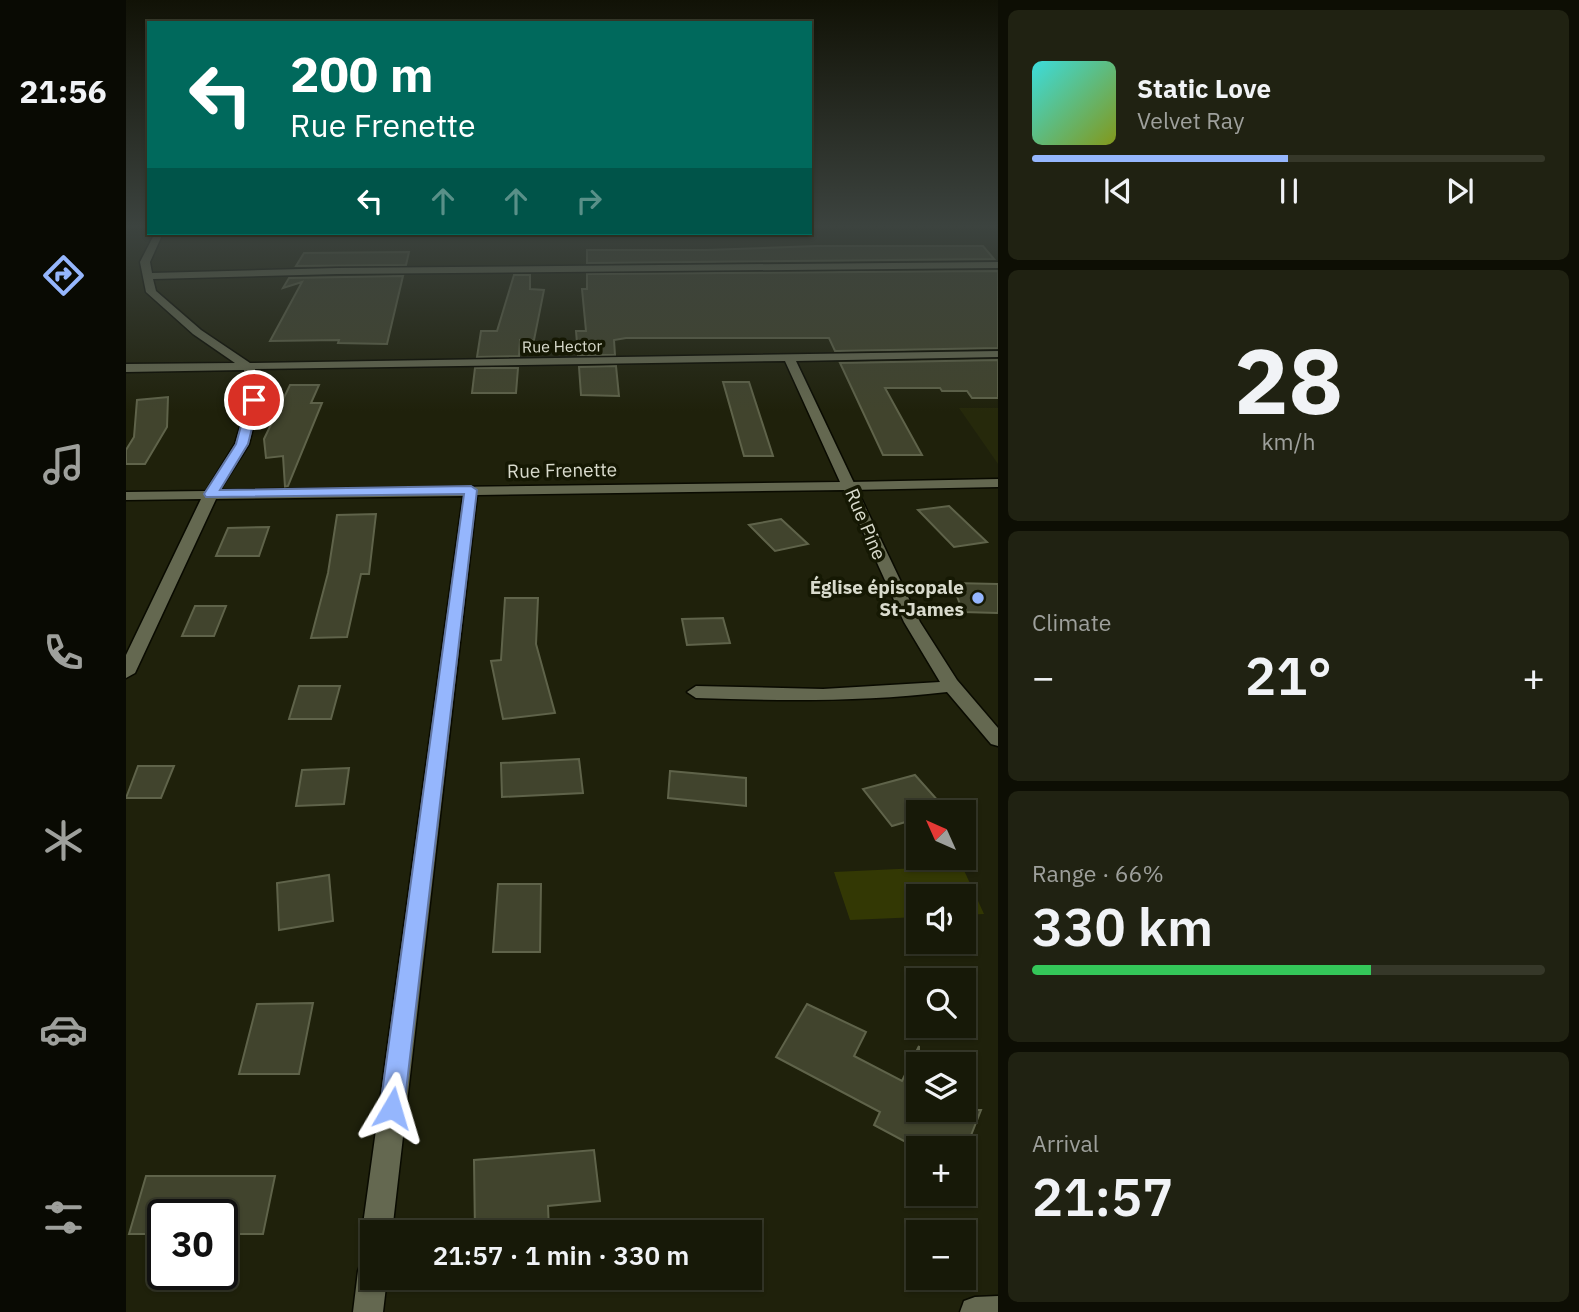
<!DOCTYPE html>
<meta charset="utf-8">
<style>
body{margin:0;font-family:"IBM Plex Sans",sans-serif;background:#202212;color:#f1f3f6;height:100vh;display:flex;flex-direction:column;font-size:26px;white-space:nowrap}
*{box-sizing:border-box;margin:0}
p{font-size:23px;color:#9ea09c}
.icon{flex:none;width:38px;height:38px;fill:none;stroke:currentColor;stroke-width:2;stroke-linecap:round;stroke-linejoin:round}
.map{position:relative;flex:1;overflow:hidden}
.details{display:flex;flex-direction:column;gap:10px;padding:10px;background:#0d0e04;width:581px}
.details>*{flex:none}
.guide{position:absolute;left:21px;top:21px;width:665px;height:214px;border-radius:0px;box-shadow:0 2px 5px #0004,0 0 0 2px #363829;background:#00695c;color:#fff;overflow:hidden}
.needle{width:46px;rotate:315deg}
.controls{position:absolute;left:780px;top:800px;display:grid;gap:14px}
.controls a{display:grid;place-items:center;width:70px;height:70px;border-radius:0px;background:#171908;box-shadow:0 2px 5px #0004,0 0 0 2px #363829;font-size:35px}
.speed{position:absolute;left:21px;top:1199px;display:flex;gap:14px;font-size:35px;font-weight:700;text-align:center}
.speed>*{display:grid;place-content:center;width:91px;height:91px;border-radius:50%;background:#171908;box-shadow:0 2px 5px #0004,0 0 0 2px #363829;line-height:1}
.speed .limit{border:4px solid #111;border-radius:10px;background:#fff;color:#111}
.pin{position:absolute;display:grid;place-items:center;width:60px;height:60px;color:#fff;margin:-30px;border:4px solid #fff;border-radius:50%;box-shadow:0 2px 7px #0007}
.me{position:absolute;width:77px;margin:-38px;rotate:7deg;stroke-linejoin:round;filter:drop-shadow(0 0 5px #0008)}
.turn{display:flex;align-items:center;gap:24px;height:147px;padding:0 28px;font-size:32px}
.turn .icon{width:91px;height:91px;stroke-width:2.5}
.turn b{display:block;font-size:49px;line-height:60px}
.lanes{display:flex;align-items:center;height:66px;padding:0 28px;background:#0003;justify-content:center;gap:35px;direction:ltr}
.lanes .off{opacity:.35}
.big{font-size:52px;font-weight:600;line-height:1.1}
.details .tile{flex:1;display:flex;flex-direction:column;justify-content:center;gap:10px;min-width:0;padding:0 24px;border-radius:10px;background:#202212}
.details .dial{align-items:center;gap:0}
.dial b{font-size:91px;line-height:1}
.song{display:flex;align-items:center;gap:21px}
.cover{width:84px;height:84px;border-radius:10px;background:linear-gradient(135deg,hsl(180 70% 55%),hsl(70 70% 35%))}
.played{height:7px;border-radius:4px;background:linear-gradient(90deg,#95b6fd 50%,#363829 50%)}
.keys{display:flex;justify-content:space-around;direction:ltr}
.heat{display:flex;justify-content:space-between;align-items:center;font-size:38px;direction:ltr}
.charge{height:10px;border-radius:5px;background:linear-gradient(90deg,#34c759 66%,#363829 0)}
.trip{position:absolute;left:234px;top:1220px;width:402px;height:70px;border-radius:0px;background:#171908;box-shadow:0 2px 5px #0004,0 0 0 2px #363829;font-weight:600;line-height:70px;text-align:center}
main{display:flex;flex:1;min-height:0}
.tab-bar{display:flex;flex-direction:column;width:126px;justify-content:space-around;align-items:center;background:#090a03;color:#9ea09c}
.tab-bar .icon{width:49px;height:49px}
.tab-bar .current{color:#95b6fd}
.tab-bar b{font-size:32px;color:#f1f3f6}
.map>svg:first-child{display:block}
</style>
<main>
<nav class="tab-bar">
<b>21:56</b>
<svg class="icon current" aria-label="directions" viewBox="0 0 24 24"><path d="M12 3l9 9-9 9-9-9zM9 14v-3h6M13 9l2 2-2 2"/></svg>
<svg class="icon" aria-label="music" viewBox="0 0 24 24"><path d="M9 18V5l10-2v13"/><circle cx="6" cy="18" r="3"/><circle cx="16" cy="16" r="3"/></svg>
<svg class="icon" aria-label="phone" viewBox="0 0 24 24"><path d="M5 4h4l2 5-3 2q2 4 5 5l2-3 5 2v4C11 20 4 13 5 4z"/></svg>
<svg class="icon" aria-label="climate" viewBox="0 0 24 24"><path d="M12 3v18M4 7l16 10M4 17L20 7"/></svg>
<svg class="icon" aria-label="car" viewBox="0 0 24 24"><path d="M5 17H2v-5l4-1 3-4h7l3 4 3 1v5h-3M9 17h6M6 11h13"/><circle cx="7" cy="17" r="2"/><circle cx="17" cy="17" r="2"/></svg>
<svg class="icon" aria-label="filters" viewBox="0 0 24 24"><path d="M4 7h16M4 17h16"/><circle cx="9" cy="7" r="2"/><circle cx="15" cy="17" r="2"/></svg>
</nav>
<div class="map">
<svg width="872" height="1312" viewBox="0 0 872 1312">
<rect width="100%" height="100%" fill="#1f210b"/>
<!-- built -->
<path fill="#26290b" d="M833 408H872V464Z"/>
<!-- green -->
<path fill="#333804" d="M836 866 858 914 838 915V896H793V917L724 920 708 872Z"/>
<!-- building -->
<g fill="#41442d" stroke="#5f634a" stroke-width="2">
<path d="M691 246H857L868 259 461 263V250H581Z"/>
<path d="M283 252 280 265 170 266 178 253Z"/>
<path d="M872 271V348L709 351 703 338H500L488 340 489 355H452L450 331H460L456 289H461V274Z"/>
<path d="M388 275H404V289L418 290 408 340H394L393 356 351 357 355 331H371Z"/>
<path d="M277 276 261 344 212 343 213 340 144 341 176 282 157 288 163 278Z"/>
<path d="M872 360V398H846L841 391H816L814 388H759L796 455H757L714 363Z"/>
<path d="M490 366 493 396 455 395 453 367Z"/>
<path d="M349 368H392L390 393H346Z"/>
<path d="M597 382H623L647 456H618Z"/>
<path d="M164 385H193L185 403H196L162 486 159 487 157 456 140 458 138 439Z"/>
<path d="M42 397 41 427 19 464H0V450L8 437 11 400Z"/>
<path d="M823 506 861 542 828 547 792 510Z"/>
<path d="M250 514 243 574H235L221 637 185 638 202 573 211 515Z"/>
<path d="M655 519 682 544 649 551 623 525Z"/>
<path d="M143 527 133 556H90L102 528Z"/>
<path d="M826 583 872 584V613L837 612Z"/>
<path d="M379 598H412L410 644 429 713 377 719 365 661 375 660Z"/>
<path d="M69 606H100L88 636H56Z"/>
<path d="M597 618 604 643 561 645 556 619Z"/>
<path d="M173 686H214L205 719H163Z"/>
<path d="M453 759 457 793 376 797 375 763Z"/>
<path d="M12 766H48L35 798H0Z"/>
<path d="M223 768 218 804 170 806 176 770Z"/>
<path d="M544 771 620 778V806L542 798Z"/>
<path d="M789 775 822 812H793V818L766 826 737 789Z"/>
<path d="M203 875 207 921 153 930 151 883Z"/>
<path d="M372 884H415L414 952H367Z"/>
<path d="M187 1003 173 1074H113L131 1004Z"/>
<path d="M681 1004 740 1032 728 1056 776 1081 793 1046V1110H855L840 1148H791L748 1125 754 1112 650 1057Z"/>
<path d="M468 1150 474 1201 422 1206 423 1230 349 1232 348 1160Z"/>
<path d="M20 1176H149L137 1234H96V1214H37V1234H3Z"/>
</g>
<g fill="none" stroke-linecap="round" stroke-linejoin="round">
<defs>
<path id="service" d="M872 479V487L724 490 718 486 724 482Z"/>
<g id="minor">
<path d="M29 233H37L24 262 26 273 211 268 872 262V268L211 274 27 279 30 291 75 330 124 363 872 351V357L670 361 794 622 831 680 872 728V746L865 744 821 692C737 702 654 701 570 698L561 692 570 686 697 689 814 682 778 622 718 490 351 495 266 1232H247V1245L241 1242 236 1232 337 496 90 499 9 673 0 678V655L75 499 0 500V492L80 491 109 444 122 400 118 370 0 372V364L109 363 67 334 20 292 14 262ZM659 361 714 482 94 490 123 444 134 400 129 369Z"/>
<path d="M247 1256V1278H261L257 1312H227L232 1271 236 1260Z"/>
<path d="M872 1296V1312H834L838 1301 849 1297Z"/>
</g>
</defs>
<!-- service casing -->
<use href="#service" stroke="#090a00" stroke-width="3"/>
<!-- minor casing -->
<use href="#minor" stroke="#090a00" stroke-width="3"/>
<!-- service -->
<use href="#service" fill="#646850" fill-rule="evenodd"/>
<!-- minor -->
<use href="#minor" fill="#646850" fill-rule="evenodd"/>
</g>
<!-- sky -->
<linearGradient id="sky" x2="0" y2="1"><stop stop-color="#111206"/><stop offset="0.55" stop-color="#3c433f"/><stop offset="1" stop-color="#3c433f" stop-opacity="0"/></linearGradient>
<rect width="872" height="411" fill="url(#sky)"/>
<!-- route -->
<path fill="#95b6fd" stroke="#6176a4" stroke-width="2" d="M128 397 133 400 122 444 94 490 345 486 351 490 278 1108 274 1116 266 1119 257 1116 254 1108 338 494 80 497 78 494 110 444 122 400Z"/>
<!-- markers -->
<circle fill="#95b6fd" stroke="#151803" stroke-width="2.5" cx="852" cy="598" r="7"/>
<g text-anchor="middle" stroke-width="7" stroke-linejoin="round" paint-order="stroke">
<!-- far-street labels -->
<g font-size="16" fill="#d9dbcd" stroke="#151803">
<text transform="translate(436 346) rotate(-1)" y="6">Rue Hector</text>
</g>
<!-- street labels -->
<g font-size="19" fill="#d9dbcd" stroke="#151803">
<text transform="translate(436 470) rotate(-1)" y="7">Rue Frenette</text>
<text transform="translate(740 524) rotate(67)" y="7">Rue Pine</text>
</g>
<!-- poi labels -->
<g font-size="19" font-weight="bold" fill="#d9dbcd" stroke="#151803" text-anchor="end">
<text x="838" y="594">Église épiscopale<tspan x="838" dy="22">St-James</tspan></text>
</g>
</g>
</svg>
<div class="controls">
<a><svg class="needle" viewBox="-14 -14 28 28"><path d="M0-13l5 13h-10z" fill="#e53935"/><path d="M0 13l5-13h-10z" fill="#9ea09c"/></svg></a>
<a><svg class="icon" aria-label="sound" viewBox="0 0 24 24"><path d="M4 9h4l5-4v14l-5-4H4zM17 9q2 3 0 6"/></svg></a>
<a><svg class="icon" aria-label="search" viewBox="0 0 24 24"><circle cx="10" cy="10" r="6"/><path d="M15 15l6 6"/></svg></a>
<a><svg class="icon" aria-label="layers" viewBox="0 0 24 24"><path d="M12 4l9 5-9 5-9-5zM3 14l9 5 9-5"/></svg></a>
<a>+</a>
<a>−</a>
</div>
<div class="speed"><div class="limit">30</div></div>
<div class="pin" style="left:128px;top:400px;background:#d93025"><svg class="icon" aria-label="arrive" viewBox="0 0 24 24"><path d="M6 21V4h12l-3 4 3 4H6"/></svg></div>
<svg class="me" style="left:266px;top:1108px" viewBox="-20 -20 40 40"><path d="M0-17L14 15 0 8-14 15z" fill="#95b6fd" stroke="#fff" stroke-width="4"/></svg>
<div class="trip">21:57 · 1 min · 330 m</div>
<div class="guide">
<div class="turn"><svg class="icon" aria-label="left" viewBox="0 0 24 24"><path d="M17 20v-9H6M10 6l-5 5 5 5"/></svg><div><b>200 m</b>Rue Frenette</div></div>
<div class="lanes"><svg class="icon" aria-label="left" viewBox="0 0 24 24"><path d="M17 20v-9H6M10 6l-5 5 5 5"/></svg><svg class="icon off" aria-label="ahead" viewBox="0 0 24 24"><path d="M12 20V5M6 11l6-6 6 6"/></svg><svg class="icon off" aria-label="ahead" viewBox="0 0 24 24"><path d="M12 20V5M6 11l6-6 6 6"/></svg><svg class="icon off" aria-label="right" viewBox="0 0 24 24"><path d="M7 20v-9h11M14 6l5 5-5 5"/></svg></div>
</div>
</div>
<section class="details">
<div class="tile">
<div class="song"><i class="cover"></i><div><b>Static Love</b><p>Velvet Ray</p></div></div>
<div class="played"></div>
<div class="keys"><svg class="icon" aria-label="previous" viewBox="0 0 24 24"><path d="M18 5L8 12l10 7zM5 5v14"/></svg><svg class="icon" aria-label="pause" viewBox="0 0 24 24"><path d="M8 5v14M16 5v14"/></svg><svg class="icon" aria-label="next" viewBox="0 0 24 24"><path d="M6 5l10 7-10 7zM19 5v14"/></svg></div>
</div>
<div class="tile dial"><b>28</b><p>km/h</p></div>
<div class="tile"><p>Climate</p>
<div class="heat"><a>−</a><b class="big">21°</b><a>+</a></div>
</div>
<div class="tile"><p>Range · 66%</p><b class="big">330 km</b><div class="charge"></div></div>
<div class="tile"><p>Arrival</p><b class="big">21:57</b></div>
</section>
</main>
